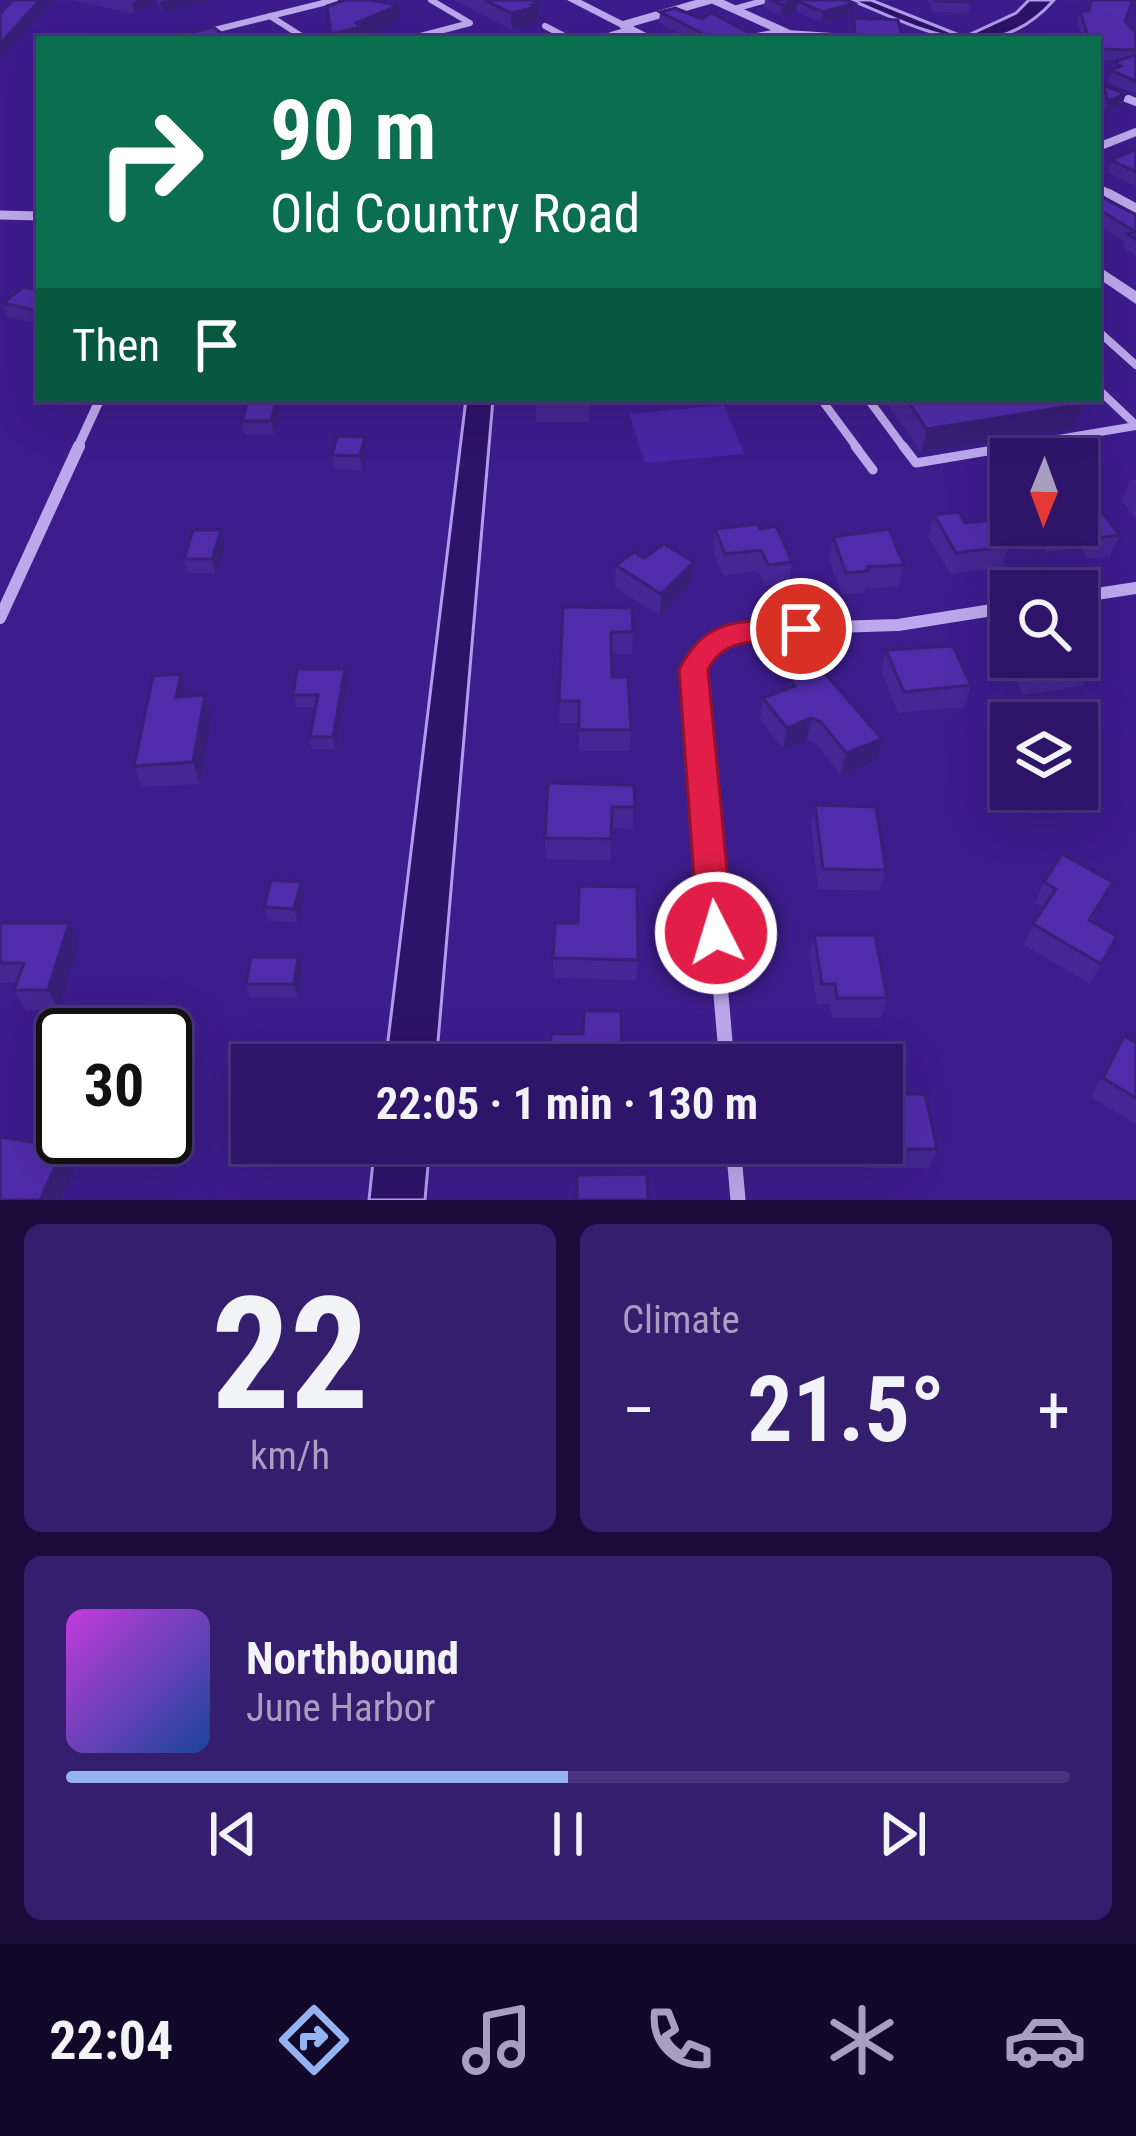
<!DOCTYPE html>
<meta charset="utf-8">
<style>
body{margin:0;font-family:"Roboto Condensed",sans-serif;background:#361e6f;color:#f1f3f6;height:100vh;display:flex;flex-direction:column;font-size:45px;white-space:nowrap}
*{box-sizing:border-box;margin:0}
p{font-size:39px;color:#a79fc0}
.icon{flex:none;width:66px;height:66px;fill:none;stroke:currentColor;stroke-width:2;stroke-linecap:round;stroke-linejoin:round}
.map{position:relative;height:1200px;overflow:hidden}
.drawer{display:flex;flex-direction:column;gap:24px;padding:24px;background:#190c3a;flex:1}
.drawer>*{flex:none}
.banner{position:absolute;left:36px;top:36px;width:1065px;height:366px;border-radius:0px;box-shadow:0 12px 48px #0002,0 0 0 3px #49347d;background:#0b6e4f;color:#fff;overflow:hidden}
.needle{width:78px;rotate:181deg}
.controls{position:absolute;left:990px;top:438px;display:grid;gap:24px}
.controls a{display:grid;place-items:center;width:108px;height:108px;border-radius:0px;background:#2e1569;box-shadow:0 12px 48px #0002,0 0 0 3px #49347d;font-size:60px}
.speed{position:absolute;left:36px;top:1008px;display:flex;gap:24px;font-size:60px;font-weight:700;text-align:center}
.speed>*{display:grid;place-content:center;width:156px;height:156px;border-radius:50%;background:#2e1569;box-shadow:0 12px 48px #0002,0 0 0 3px #49347d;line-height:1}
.speed .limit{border:6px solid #111;border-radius:18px;background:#fff;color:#111}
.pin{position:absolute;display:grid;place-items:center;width:102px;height:102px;color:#fff;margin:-51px;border:6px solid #fff;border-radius:50%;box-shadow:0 3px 12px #0007}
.me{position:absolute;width:132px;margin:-66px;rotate:355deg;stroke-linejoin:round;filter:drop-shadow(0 0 9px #0008)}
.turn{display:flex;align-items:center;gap:42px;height:252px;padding:0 36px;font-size:54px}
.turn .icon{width:156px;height:156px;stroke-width:2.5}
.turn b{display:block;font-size:84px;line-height:102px}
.then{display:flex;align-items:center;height:114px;padding:0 36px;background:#0003;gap:24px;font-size:45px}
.big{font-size:90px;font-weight:700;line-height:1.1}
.drawer .tile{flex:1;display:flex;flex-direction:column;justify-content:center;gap:18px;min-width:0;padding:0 42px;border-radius:18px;background:#361e6f}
.drawer .dial{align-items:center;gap:0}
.dial b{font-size:156px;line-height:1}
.song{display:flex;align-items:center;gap:36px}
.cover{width:144px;height:144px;border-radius:18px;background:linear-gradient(135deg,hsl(290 70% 55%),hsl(220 70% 35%))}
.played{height:12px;border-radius:6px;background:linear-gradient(90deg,#95b2f1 50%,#49347d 50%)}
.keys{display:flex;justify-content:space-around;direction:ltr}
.heat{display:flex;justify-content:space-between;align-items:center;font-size:66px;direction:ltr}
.drawer .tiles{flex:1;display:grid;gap:24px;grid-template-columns:1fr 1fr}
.tile:last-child{grid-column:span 2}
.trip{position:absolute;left:231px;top:1044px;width:672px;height:120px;border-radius:0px;background:#2e1569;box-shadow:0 12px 48px #0002,0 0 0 3px #49347d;font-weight:700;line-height:120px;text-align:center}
.menu{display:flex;height:192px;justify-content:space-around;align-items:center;background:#12082a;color:#a79fc0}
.menu .icon{width:84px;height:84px}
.menu .active{color:#95b2f1}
.menu b{font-size:54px;color:#f1f3f6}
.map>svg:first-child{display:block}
</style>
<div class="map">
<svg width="1136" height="1200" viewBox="0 0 1136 1200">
<rect width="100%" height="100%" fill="#3d1c8c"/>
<!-- green -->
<path fill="#4926a5" d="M724 405 744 454 645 463 629 414Z"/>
<!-- water -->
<g fill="#2e136a" stroke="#b29cef" stroke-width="3">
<path d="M851 0H871L964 37 1016 13 1029 0H1054C991 71 924 30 851 0Z"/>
<path d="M466 399H493L436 1065H385Z"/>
<path d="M375 1143H430L425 1200H369Z"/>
</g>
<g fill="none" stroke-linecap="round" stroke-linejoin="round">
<!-- service-far2 -->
<g stroke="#bca9ed" stroke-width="6">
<path d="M734 9 766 0"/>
<path d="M270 16 306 39"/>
<path d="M545 26 570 39"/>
<path d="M787 33 847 37"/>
<path d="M747 38 782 31"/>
<path d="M178 39 335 0"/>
<path d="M409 39 470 23 431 0"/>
<path d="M598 39 632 29"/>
</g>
<!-- service-far1 -->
<g stroke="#bca9ed" stroke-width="8">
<path d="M1098 331 1136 365"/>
<path d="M1098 389 1136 425"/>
<path d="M821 399 858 449"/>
<path d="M868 399 905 449"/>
<path d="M999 449 1136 426"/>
</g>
<!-- service -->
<g stroke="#bca9ed" stroke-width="9">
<path d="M855 446 873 470"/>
<path d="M903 446 916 463 1017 446"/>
</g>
<!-- minor-far3 -->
<g stroke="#bca9ed" stroke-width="8">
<path d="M714 0 787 33"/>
<path d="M623 25 710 0"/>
<path d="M1098 87 1136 102"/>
<path d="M1098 147 1136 132"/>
<path d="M1098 188 1114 196"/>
</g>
<!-- minor-far2 -->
<g stroke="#bca9ed" stroke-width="9">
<path d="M1108 193 1136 208"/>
<path d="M0 215 39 216"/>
<path d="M77 449 100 399"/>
</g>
<!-- minor-far1 -->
<g stroke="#bca9ed" stroke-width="12">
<path d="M1077 597 1136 588"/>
<path d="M0 618 79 446"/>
<path d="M702 777 693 670 704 648 741 630 898 625 1011 607"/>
</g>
<!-- minor -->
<g stroke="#bca9ed" stroke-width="15">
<path d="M702 774 727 1065"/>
<path d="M733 1143 738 1200"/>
</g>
<!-- tertiary -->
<g fill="#bca9ed" fill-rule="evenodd">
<path d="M567 0H581L658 39H643Z"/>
<path d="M1098 266 1136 291V304L1098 278Z"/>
</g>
</g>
<!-- wall -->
<g fill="#452692">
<path d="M72 0H214L162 13 156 1 135 14Z"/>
<path d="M454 0H532L539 20H536V23L512 30Z"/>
<path d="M765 0H846L853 14 821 22 796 12 781 16 764 8Z"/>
<path d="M928 0H970L971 2 969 13 933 12Z"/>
<path d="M1091 0H1134L1126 21 1136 33V94L1107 82 1114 62 1119 61 1098 60V39H1082L1077 22 1080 11H1088Z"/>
<path d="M660 12 761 39H691L659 23Z"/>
<path d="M854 18 898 20 902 39H853Z"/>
<path d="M1103 85 1122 105 1104 113 1099 96Z"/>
<path d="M1136 149V186L1108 173 1111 160Z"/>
<path d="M1098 195 1136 215V256L1123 248 1125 242 1098 225Z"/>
<path d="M39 290V323L7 317 3 303Z"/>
<path d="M536 399H590L589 422H536Z"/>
<path d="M884 399H959L1075 428 921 453Z"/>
<path d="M280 410 274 435H245L242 421Z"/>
<path d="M365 437 366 451 362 470 335 469 332 455Z"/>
<path d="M1130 480H1136V520L1122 501Z"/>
<path d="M1077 502 1119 535 1110 556 1088 559 1080 548 1046 552 1028 525H1077Z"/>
<path d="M934 515 965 523 1009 546 1002 568 950 574 928 536Z"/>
<path d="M715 529H760L792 562 789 583 765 586 758 571 723 576 713 551Z"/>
<path d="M833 537 904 565 899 586 865 589 864 593 842 594 829 559Z"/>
<path d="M225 545 216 573H188L184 559Z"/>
<path d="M644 558 694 562 692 584 660 616 615 587 616 565Z"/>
<path d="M563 607 633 632 632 654H612V677L631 730 630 751H579V723H559Z"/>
<path d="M1011 629V657H1077L1092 665 1083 686 1024 695 998 651 1006 630Z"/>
<path d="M886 650 971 685 964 707 898 713 881 671Z"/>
<path d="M790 680 876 760 841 775 816 744 807 739 783 749 760 720 763 698 789 688Z"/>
<path d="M348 681 335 749H312L310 737 315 707H296L293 695Z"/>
<path d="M187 696 211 717 200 784 142 787 134 766Z"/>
<path d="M634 785 633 829 611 828V860L546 859 545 838Z"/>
<path d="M815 805 886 870 880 891 818 889 811 826Z"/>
<path d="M301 882 304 896 298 922 268 921 264 907Z"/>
<path d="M1044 882H1113L1091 921 1117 936 1090 984 1024 945 1033 924 1044 908 1035 903Z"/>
<path d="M0 923 79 943 59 1010H26L14 990 17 983H0Z"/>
<path d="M814 935 887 998 881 1018H832L830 1004H817L809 955Z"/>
<path d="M553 958 638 960 636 980 554 978Z"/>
<path d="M302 970 298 998 250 997 246 984Z"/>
<path d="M1124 1036 1136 1043V1124L1091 1097Z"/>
<path d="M861 1143H882L937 1149 929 1168H865Z"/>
</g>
<!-- shaded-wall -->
<g fill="#381f77">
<path d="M40 0H53L0 59V44Z"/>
<path d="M138 0H156V1L135 14 132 3Z"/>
<path d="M166 0H214L162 13 160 2Z"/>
<path d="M797 1 796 12 781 16 782 5Z"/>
<path d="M539 3V20H536V23L512 30 511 13Z"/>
<path d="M854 3 853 14 821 22 823 12Z"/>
<path d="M399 5 400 20 362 37V39H332L331 34Z"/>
<path d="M1126 94 1122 105 1104 113 1108 101Z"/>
<path d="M277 399 280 410 274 435 271 421Z"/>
<path d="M1083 404 1075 428 921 453 927 429Z"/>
<path d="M365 437 366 451 362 470 360 456Z"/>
<path d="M221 530 225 545 216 573 212 559Z"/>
<path d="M694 562 692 584 660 616 661 594Z"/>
<path d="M345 669 348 681 335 749 333 737Z"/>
<path d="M181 674 187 696 176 697Z"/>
<path d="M205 695 211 717 200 784 193 762Z"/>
<path d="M811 718 807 739 783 749 787 728Z"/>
<path d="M882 739 876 760 841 775 846 753Z"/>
<path d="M301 882 304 896 298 922 294 909Z"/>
<path d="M69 923 79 943 59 1010 48 990Z"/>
<path d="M298 957 302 970 298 998 294 984Z"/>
<path d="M64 1147 76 1165 60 1200H40Z"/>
</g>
<!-- building -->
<g fill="#502caa" stroke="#381f77" stroke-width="3">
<path d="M13 0H40L0 44V14Z"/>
<path d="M345 0H370L399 5 356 23 361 27 331 34 327 6Z"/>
<path d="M485 0H532L539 3 532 5 536 7 511 13Z"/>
<path d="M770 0H846L854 3 823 12 797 1 782 5Z"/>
<path d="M935 0H970L971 2 935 1Z"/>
<path d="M1091 0H1133L1125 21 1136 33V50L1098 49V39H1089L1080 11H1089Z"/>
<path d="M675 8 702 19 711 13 761 39H714L660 12Z"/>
<path d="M854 18 898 20 902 38 855 36Z"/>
<path d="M213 27 229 39H196L188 33Z"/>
<path d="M609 34 619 39H587Z"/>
<path d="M1136 55V81L1110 70 1121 66 1114 62Z"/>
<path d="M1103 85 1126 94 1108 101Z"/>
<path d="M1136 149V172L1111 160Z"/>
<path d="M1098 195 1136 215V240L1128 234 1136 232 1098 209Z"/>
<path d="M23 287 39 290 38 311 3 303Z"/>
<path d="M248 399H277L271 421H242Z"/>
<path d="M906 399H1078L1083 404 927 429Z"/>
<path d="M337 436 365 437 360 456 332 455Z"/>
<path d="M1093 500 1119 535 1096 538 1088 526 1053 531 1050 525H1077V502Z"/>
<path d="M959 512 965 523 993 520 1009 546 956 553 934 515Z"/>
<path d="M758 524 760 529 776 526 792 562 768 565 761 550 725 554 715 529Z"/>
<path d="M889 529 904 565 867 567 868 571 846 573 833 537Z"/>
<path d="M193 530H221L212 559H184Z"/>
<path d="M664 544 694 562 661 594 616 565 634 552 644 558Z"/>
<path d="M563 607 632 608 633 632H611L612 677H628L631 730H579V701H559Z"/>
<path d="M1077 641 1092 665 1032 674 1022 657H1077Z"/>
<path d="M953 646 971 685 904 692 886 650Z"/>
<path d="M297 669H345L333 737H310L318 695H293Z"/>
<path d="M821 669 882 739 846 753 821 722 811 718 787 728 763 698 795 686 790 680Z"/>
<path d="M181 674 176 697 205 695 193 762 134 766 153 676Z"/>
<path d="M548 783 634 785 635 807H612L611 839 545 838Z"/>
<path d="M815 805 876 807 886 870 823 869Z"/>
<path d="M1062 854 1113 882 1089 920 1117 936 1101 964 1033 924 1056 889 1044 882Z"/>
<path d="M271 880 301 882 294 909 264 907Z"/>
<path d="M579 886 637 887 638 960 553 958 555 923H578Z"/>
<path d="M0 923H69L48 990H14L24 963H0Z"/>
<path d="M814 935H875L887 998H837L835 984H822Z"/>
<path d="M251 957H298L294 984H246Z"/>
<path d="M584 1011H621L622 1063 646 1065H550L551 1034H583Z"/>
<path d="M1124 1036 1136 1043V1098L1103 1078Z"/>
<path d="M882 1071H902L906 1094H925L937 1149H872L871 1143H882Z"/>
<path d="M0 1137 64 1147 40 1200H0Z"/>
<path d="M647 1174 648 1200H577V1175Z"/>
</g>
<!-- route -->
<path fill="#e11d48" stroke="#92132f" stroke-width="3" d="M801 619 811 622 815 629 811 636C774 647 727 629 708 670L733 933 728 944 716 948 703 944 698 933 679 670C706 613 745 623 801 619Z"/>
</svg>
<div class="controls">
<a><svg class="needle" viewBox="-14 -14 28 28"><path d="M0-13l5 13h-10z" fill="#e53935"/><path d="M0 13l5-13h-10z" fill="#a79fc0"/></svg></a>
<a><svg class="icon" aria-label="search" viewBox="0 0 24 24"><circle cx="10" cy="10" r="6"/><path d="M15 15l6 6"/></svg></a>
<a><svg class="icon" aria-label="layers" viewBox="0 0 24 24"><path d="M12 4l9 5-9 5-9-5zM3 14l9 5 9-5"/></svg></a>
</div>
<div class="speed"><div class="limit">30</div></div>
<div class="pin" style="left:801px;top:629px;background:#d93025"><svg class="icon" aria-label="arrive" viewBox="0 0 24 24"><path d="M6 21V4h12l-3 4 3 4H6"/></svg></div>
<svg class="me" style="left:716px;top:933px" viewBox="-20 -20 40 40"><circle r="17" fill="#e11d48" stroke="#fff" stroke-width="3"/><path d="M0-11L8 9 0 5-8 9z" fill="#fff"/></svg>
<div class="trip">22:05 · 1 min · 130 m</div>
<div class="banner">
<div class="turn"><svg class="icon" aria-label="right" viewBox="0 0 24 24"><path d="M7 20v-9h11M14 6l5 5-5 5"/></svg><div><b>90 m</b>Old Country Road</div></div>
<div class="then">Then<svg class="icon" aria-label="arrive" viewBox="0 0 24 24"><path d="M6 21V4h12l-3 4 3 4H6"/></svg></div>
</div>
</div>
<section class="drawer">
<div class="tiles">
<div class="tile dial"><b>22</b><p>km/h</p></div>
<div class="tile"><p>Climate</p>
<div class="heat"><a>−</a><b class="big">21.5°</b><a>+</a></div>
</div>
<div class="tile">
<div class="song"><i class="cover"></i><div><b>Northbound</b><p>June Harbor</p></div></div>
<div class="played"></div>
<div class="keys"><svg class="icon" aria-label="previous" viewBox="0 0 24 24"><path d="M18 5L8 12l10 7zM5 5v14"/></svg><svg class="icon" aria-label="pause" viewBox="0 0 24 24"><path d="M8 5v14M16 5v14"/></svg><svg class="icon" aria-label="next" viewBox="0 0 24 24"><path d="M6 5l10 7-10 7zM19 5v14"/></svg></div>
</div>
</div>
</section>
<nav class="menu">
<b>22:04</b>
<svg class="icon active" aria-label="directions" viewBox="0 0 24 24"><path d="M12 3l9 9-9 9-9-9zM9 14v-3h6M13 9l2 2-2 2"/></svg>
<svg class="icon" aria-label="music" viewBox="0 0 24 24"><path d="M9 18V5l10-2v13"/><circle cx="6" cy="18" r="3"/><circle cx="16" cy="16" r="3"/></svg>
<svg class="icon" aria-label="phone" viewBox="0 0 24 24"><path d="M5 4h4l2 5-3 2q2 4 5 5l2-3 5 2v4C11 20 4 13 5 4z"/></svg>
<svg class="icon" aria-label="climate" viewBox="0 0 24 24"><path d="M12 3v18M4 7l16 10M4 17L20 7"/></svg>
<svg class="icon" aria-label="car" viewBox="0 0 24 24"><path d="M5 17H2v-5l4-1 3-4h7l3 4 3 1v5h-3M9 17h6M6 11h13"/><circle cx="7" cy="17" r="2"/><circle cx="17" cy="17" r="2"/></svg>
</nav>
